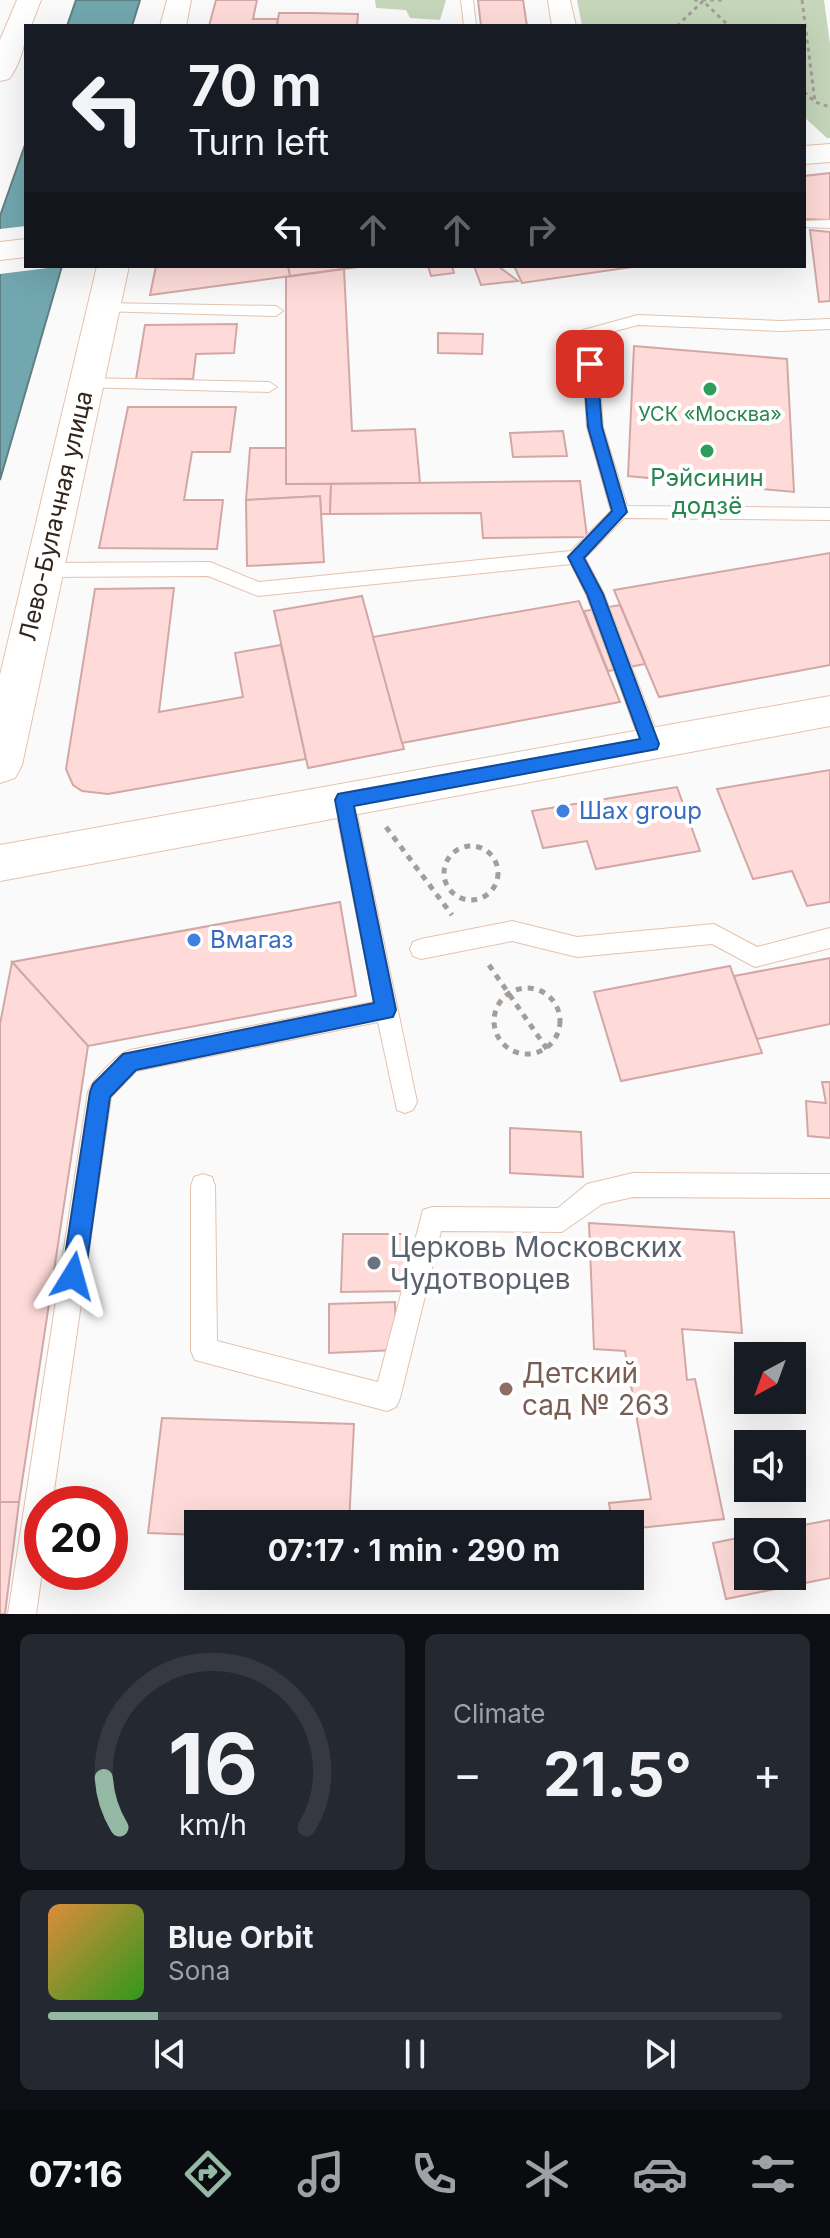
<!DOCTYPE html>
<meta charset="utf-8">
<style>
body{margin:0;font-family:Inter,sans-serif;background:#242831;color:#f1f3f6;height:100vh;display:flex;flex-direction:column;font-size:30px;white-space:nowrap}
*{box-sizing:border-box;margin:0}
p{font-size:26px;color:#9ea1a6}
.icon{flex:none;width:44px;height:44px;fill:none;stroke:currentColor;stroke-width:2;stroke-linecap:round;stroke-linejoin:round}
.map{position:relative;height:1614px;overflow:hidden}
.side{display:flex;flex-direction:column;gap:20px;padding:20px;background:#0d0f14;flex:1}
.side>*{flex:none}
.banner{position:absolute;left:24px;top:24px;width:782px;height:244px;border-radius:0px;box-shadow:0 8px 32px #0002;background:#171b24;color:#f1f3f6;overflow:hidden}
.needle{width:52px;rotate:221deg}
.controls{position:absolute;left:734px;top:1342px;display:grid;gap:16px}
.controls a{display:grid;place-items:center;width:72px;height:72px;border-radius:0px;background:#171b24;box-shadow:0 8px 32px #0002;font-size:40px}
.speed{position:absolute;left:24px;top:1486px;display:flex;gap:16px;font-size:40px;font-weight:700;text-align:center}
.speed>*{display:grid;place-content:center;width:104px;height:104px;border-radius:50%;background:#171b24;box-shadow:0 8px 32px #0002;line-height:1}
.speed .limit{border:12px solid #d22;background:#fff;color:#111}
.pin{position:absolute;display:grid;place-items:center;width:68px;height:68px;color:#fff;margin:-34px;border-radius:16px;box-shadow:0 4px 12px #0006}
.me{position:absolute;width:88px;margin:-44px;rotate:8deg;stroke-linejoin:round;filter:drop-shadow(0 0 6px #0008)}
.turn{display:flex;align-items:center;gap:28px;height:168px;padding:0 32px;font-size:36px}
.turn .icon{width:104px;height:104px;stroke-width:2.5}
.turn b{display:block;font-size:56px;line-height:68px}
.lanes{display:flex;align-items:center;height:76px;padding:0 32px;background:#0003;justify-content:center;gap:40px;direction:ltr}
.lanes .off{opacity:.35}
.big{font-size:60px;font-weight:700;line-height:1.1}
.side .card{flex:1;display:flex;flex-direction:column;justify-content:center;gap:12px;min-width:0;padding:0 28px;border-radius:12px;background:#242831}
.side .dial{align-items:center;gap:0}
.dial svg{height:208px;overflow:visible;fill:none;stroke:#363941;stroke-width:7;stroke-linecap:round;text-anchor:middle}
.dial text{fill:#f1f3f6;stroke:none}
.song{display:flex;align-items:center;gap:24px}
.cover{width:96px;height:96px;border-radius:12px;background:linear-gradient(135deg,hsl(30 70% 55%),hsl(110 70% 35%))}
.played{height:8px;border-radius:4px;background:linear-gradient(90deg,#93b8a3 15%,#363941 15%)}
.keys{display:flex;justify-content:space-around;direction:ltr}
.heat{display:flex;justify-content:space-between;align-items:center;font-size:44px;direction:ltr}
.side .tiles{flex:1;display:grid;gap:20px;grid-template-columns:1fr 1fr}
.card:last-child{grid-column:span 2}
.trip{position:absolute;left:184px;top:1510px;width:460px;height:80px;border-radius:0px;background:#171b24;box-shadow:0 8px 32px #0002;font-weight:700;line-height:80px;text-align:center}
.dock{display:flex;height:128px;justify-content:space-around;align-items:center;background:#090b0e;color:#9ea1a6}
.dock .icon{width:56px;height:56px}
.dock .current{color:#93b8a3}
.dock b{font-size:36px;color:#f1f3f6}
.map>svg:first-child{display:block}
</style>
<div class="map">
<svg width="830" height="1614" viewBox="0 0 830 1614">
<rect width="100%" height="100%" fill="#fafafa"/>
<!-- green -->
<g fill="#c5d6ba">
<path d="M375 0H446L440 20 410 18 406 10 376 8Z"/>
<path d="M577 0H824L830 44V138H827L804 117V26H582Z"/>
</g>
<!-- water -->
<g fill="#72a7af" stroke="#5f8083" stroke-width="2">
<path d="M76 0H140L132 26H67Z"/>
<path d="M26 142V266H62L0 480V216Z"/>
</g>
<!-- pier -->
<path fill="#fafafa" d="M26 226V266H64L0 274V229Z"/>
<!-- building -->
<g fill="#fedbd9" stroke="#d2a8a6" stroke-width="2">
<path d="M216 0H257L253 19H278L277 26H209Z"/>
<path d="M478 0H523L527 26H481Z"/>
<path d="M279 13H310L358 14 357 26H277Z"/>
<path d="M830 173V220L804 219V176Z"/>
<path d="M810 230 830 232V301L819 302Z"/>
<path d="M156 266H288L291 276 150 295Z"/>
<path d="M288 266H366L290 276Z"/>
<path d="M428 266H452L454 273 431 276Z"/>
<path d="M474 266H498L518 281 481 285Z"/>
<path d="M514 266H639L522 283Z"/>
<path d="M344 269 352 431 415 429 420 483 286 484V277Z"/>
<path d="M237 324 234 353 196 354 193 379H136L145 325Z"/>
<path d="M438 333 483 334 482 354 438 353Z"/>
<path d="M634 346 787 359 794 492 628 476Z"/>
<path d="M128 407H236L230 452H192L184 500H223L217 549 99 548Z"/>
<path d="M563 431 567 456 513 457 510 433Z"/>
<path d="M250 448H286V484H331L330 514H321L320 496 246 500Z"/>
<path d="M580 481 587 537 483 538 481 513 330 514 331 484Z"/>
<path d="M320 496 324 562 247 566 246 500Z"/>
<path d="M830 553V665L659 697 614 590Z"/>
<path d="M174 588 159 712 243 697 235 653 281 645 306 759 108 794 82 791 73 785 66 769 95 589Z"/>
<path d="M362 596 404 749 308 768 274 611Z"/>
<path d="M579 601 620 702 402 743 373 637Z"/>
<path d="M620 605 645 664 608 671 584 611Z"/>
<path d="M830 770V902L807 906 792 871 753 879 717 789Z"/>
<path d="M677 787 700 851 596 869 587 841 543 848 532 811Z"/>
<path d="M340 902 356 996 88 1046 12 962Z"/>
<path d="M830 958V1024L757 1039 734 976Z"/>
<path d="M12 962 88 1046 19 1502H0V1024Z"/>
<path d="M730 966 762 1053 621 1081 594 992Z"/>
<path d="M822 1082H830V1138L808 1136 806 1101 826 1103Z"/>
<path d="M510 1128 581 1132 583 1177 510 1173Z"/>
<path d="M589 1223 734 1232 742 1333 682 1329 687 1380 695 1379 724 1519 630 1529V1524H612L609 1503 651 1499 625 1351 594 1349Z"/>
<path d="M343 1234H405V1291L341 1292Z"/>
<path d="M395 1302 396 1350 329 1353V1304Z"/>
<path d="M162 1418 354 1424 349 1524H198V1535L148 1533Z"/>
<path d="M0 1502H19L5 1614H0Z"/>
<path d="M830 1520V1578L726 1599 713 1543 748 1536V1576H792V1532H767Z"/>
</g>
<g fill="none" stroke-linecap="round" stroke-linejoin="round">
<defs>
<g id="lane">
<path d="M461 0H473L476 26H464Z"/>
<path d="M830 220V228L804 227V221Z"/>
<path d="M103 303 276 306 283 311 276 316 98 311 96 308Z"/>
<path d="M638 315 780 321 830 319V329L780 331 638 325 596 336 603 427 627 506 830 508V520L624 518 585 558 604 594 661 744 658 750H644L641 744 586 594 571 564 258 596 208 576 43 577 34 570 43 563 210 562 259 582 571 551 611 511 587 427 581 333 583 330Z"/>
<path d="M86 378 269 382 277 387 269 392 81 387V379Z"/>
<path d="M344 791 351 794 354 800 417 1102 413 1110 405 1113 397 1110 378 1022 136 1071 111 1097 52 1504H42V1572L36 1614H8L88 1092C95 1077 115 1056 130 1050L374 1002 334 800 337 794Z"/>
<path d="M512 921 577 937 714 924 757 947 830 928V948L755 967 712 944 577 957 512 941 421 959 413 956 410 949 413 942 421 939Z"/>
<path d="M633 1173 830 1174V1198L633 1197 602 1204 562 1232 441 1231 400 1398 396 1407 387 1411 195 1360 191 1351V1186L194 1177 203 1174 212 1177 215 1186 217 1341 378 1382 423 1210 432 1207 558 1208 587 1184Z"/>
</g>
<g id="street">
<path d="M548 0H570L576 26H552Z"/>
<path d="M830 696V726L0 881V845Z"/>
</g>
<path id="secondary" d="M830 144V162L804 164V146Z"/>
<g id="primary">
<path d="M17 0H41L31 26H26C26 44 20 64 9 79L0 81V40Z"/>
<path d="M167 0H191L186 26H160Z"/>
<path d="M26 239V257L0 260V242Z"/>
<path d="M97 266H129L22 765 15 778 0 783V675Z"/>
</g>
</defs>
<!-- lane casing -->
<use href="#lane" stroke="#e5c2ad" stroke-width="2"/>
<!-- street casing -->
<use href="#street" stroke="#e5c2ad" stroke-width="2"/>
<!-- secondary casing -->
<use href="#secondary" stroke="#e5c2ad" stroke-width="2"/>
<!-- primary casing -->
<use href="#primary" stroke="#e5c2ad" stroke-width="2"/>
<!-- path-far1 -->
<g stroke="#a39e9a" stroke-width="3" stroke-dasharray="4 4" stroke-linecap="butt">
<path d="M694 0H722"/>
<path d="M802 0 815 102"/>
<path d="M677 26 703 1 729 26"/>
<path d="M804 92 815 102 830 107"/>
</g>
<!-- path -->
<g stroke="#a39e9a" stroke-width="5" stroke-dasharray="6 6" stroke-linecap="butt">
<path d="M386 827 452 915"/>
<circle cx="471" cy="873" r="27"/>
<path d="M489 965 547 1049"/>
<circle cx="527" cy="1021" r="33"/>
</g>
<!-- lane -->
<use href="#lane" fill="#fff" fill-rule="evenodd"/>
<!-- street -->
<use href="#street" fill="#fff" fill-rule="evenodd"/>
<!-- secondary -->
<use href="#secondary" fill="#fff" fill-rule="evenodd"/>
<!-- primary -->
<use href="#primary" fill="#fff" fill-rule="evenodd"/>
</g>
<!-- route -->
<path fill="#1a73e8" stroke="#114b97" stroke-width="2" d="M590 360 597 364 602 427 627 512 584 558 603 594 659 744 657 749 354 806 396 1010 393 1017 136 1070 110 1097 85 1276 81 1284 73 1287 65 1284 62 1276 90 1092 93 1084 123 1054 374 1003 335 800 338 794 640 739 587 594 568 557 612 511 588 427 583 364Z"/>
<!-- markers -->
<g fill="#2e9e5b" stroke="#fff" stroke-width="3">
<circle cx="710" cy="389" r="8"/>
<circle cx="707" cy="451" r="8"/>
</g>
<g fill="#3f7fe0" stroke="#fff" stroke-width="3">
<circle cx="563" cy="811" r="8"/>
<circle cx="194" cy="940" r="8"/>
</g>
<circle fill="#6b7280" stroke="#fff" stroke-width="3" cx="374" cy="1263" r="8"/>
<circle fill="#8d6e63" stroke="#fff" stroke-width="3" cx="506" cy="1389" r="8"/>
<g text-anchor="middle" stroke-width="8" stroke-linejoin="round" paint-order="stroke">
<!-- far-leisure labels -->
<g font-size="20" fill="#27864d" stroke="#fff">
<text x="710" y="421">УСК «Москва»</text>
</g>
<!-- leisure labels -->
<g font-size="24" fill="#27864d" stroke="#fff">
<text x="707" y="486">Рэйсинин<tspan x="707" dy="28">додзё</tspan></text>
</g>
<!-- street labels -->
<g font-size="24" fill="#32251d" stroke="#fff">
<text transform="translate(56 516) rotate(-77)" y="8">Лево-Булачная улица</text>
</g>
<!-- shop labels -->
<g font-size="24" fill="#366cbe" stroke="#fff" text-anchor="start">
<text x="579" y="819">Шах group</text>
<text x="210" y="948">Вмагаз</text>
</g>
<!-- near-worship labels -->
<g font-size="28" fill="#5b616d" stroke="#fff" text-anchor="start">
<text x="390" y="1257">Церковь Московских<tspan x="390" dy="32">Чудотворцев</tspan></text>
</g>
<!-- near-education labels -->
<g font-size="28" fill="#785e54" stroke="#fff" text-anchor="start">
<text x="522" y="1383">Детский<tspan x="522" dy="32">сад № 263</tspan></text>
</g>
</g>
</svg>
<div class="controls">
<a><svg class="needle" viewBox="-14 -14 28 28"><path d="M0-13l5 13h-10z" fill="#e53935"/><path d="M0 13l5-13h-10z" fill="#9ea1a6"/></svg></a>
<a><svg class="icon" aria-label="sound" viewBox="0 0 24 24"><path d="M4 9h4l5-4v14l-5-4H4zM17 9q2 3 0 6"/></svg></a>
<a><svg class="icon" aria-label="search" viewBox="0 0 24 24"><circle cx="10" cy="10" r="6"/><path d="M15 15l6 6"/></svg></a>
</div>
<div class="speed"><div class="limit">20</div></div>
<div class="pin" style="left:590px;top:364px;background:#d93025"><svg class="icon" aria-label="arrive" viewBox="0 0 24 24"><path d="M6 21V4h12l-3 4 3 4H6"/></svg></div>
<svg class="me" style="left:73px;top:1276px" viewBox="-20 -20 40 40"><path d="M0-17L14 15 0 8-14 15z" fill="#1a73e8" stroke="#fff" stroke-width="4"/></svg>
<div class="trip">07:17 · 1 min · 290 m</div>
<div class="banner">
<div class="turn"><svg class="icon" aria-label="left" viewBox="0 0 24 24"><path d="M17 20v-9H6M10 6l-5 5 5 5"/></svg><div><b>70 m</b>Turn left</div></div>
<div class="lanes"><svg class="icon" aria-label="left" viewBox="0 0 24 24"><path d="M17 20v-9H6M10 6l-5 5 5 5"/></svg><svg class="icon off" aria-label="ahead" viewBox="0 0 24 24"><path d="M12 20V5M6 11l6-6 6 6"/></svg><svg class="icon off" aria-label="ahead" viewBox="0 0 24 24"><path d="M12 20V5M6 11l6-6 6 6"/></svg><svg class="icon off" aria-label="right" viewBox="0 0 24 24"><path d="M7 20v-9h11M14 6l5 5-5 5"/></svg></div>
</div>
</div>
<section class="side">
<div class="tiles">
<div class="card dial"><svg viewBox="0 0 100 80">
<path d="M14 69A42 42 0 1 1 86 69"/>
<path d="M14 69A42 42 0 0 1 8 50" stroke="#93b8a3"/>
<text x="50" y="56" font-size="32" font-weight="700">16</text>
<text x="50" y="72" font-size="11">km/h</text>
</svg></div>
<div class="card"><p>Climate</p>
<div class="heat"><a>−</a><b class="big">21.5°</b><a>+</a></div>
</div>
<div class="card">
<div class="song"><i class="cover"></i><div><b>Blue Orbit</b><p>Sona</p></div></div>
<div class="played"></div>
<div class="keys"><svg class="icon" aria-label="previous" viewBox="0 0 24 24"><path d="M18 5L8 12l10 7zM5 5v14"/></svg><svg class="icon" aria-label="pause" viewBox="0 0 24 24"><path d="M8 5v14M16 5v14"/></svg><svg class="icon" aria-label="next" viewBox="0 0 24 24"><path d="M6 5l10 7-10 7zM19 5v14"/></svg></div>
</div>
</div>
</section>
<nav class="dock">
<b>07:16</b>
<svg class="icon current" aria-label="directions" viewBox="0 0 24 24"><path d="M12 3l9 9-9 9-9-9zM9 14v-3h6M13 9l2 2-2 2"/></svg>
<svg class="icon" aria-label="music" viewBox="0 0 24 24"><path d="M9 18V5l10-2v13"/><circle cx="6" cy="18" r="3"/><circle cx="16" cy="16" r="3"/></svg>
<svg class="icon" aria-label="phone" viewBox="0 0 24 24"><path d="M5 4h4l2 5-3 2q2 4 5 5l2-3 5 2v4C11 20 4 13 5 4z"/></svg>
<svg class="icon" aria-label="climate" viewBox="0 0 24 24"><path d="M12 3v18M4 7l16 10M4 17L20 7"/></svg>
<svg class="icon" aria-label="car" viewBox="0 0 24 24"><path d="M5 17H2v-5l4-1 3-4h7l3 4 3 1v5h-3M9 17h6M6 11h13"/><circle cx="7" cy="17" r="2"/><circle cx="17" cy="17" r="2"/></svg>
<svg class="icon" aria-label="filters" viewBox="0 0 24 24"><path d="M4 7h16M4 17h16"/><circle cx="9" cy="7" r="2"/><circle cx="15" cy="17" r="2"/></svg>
</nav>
